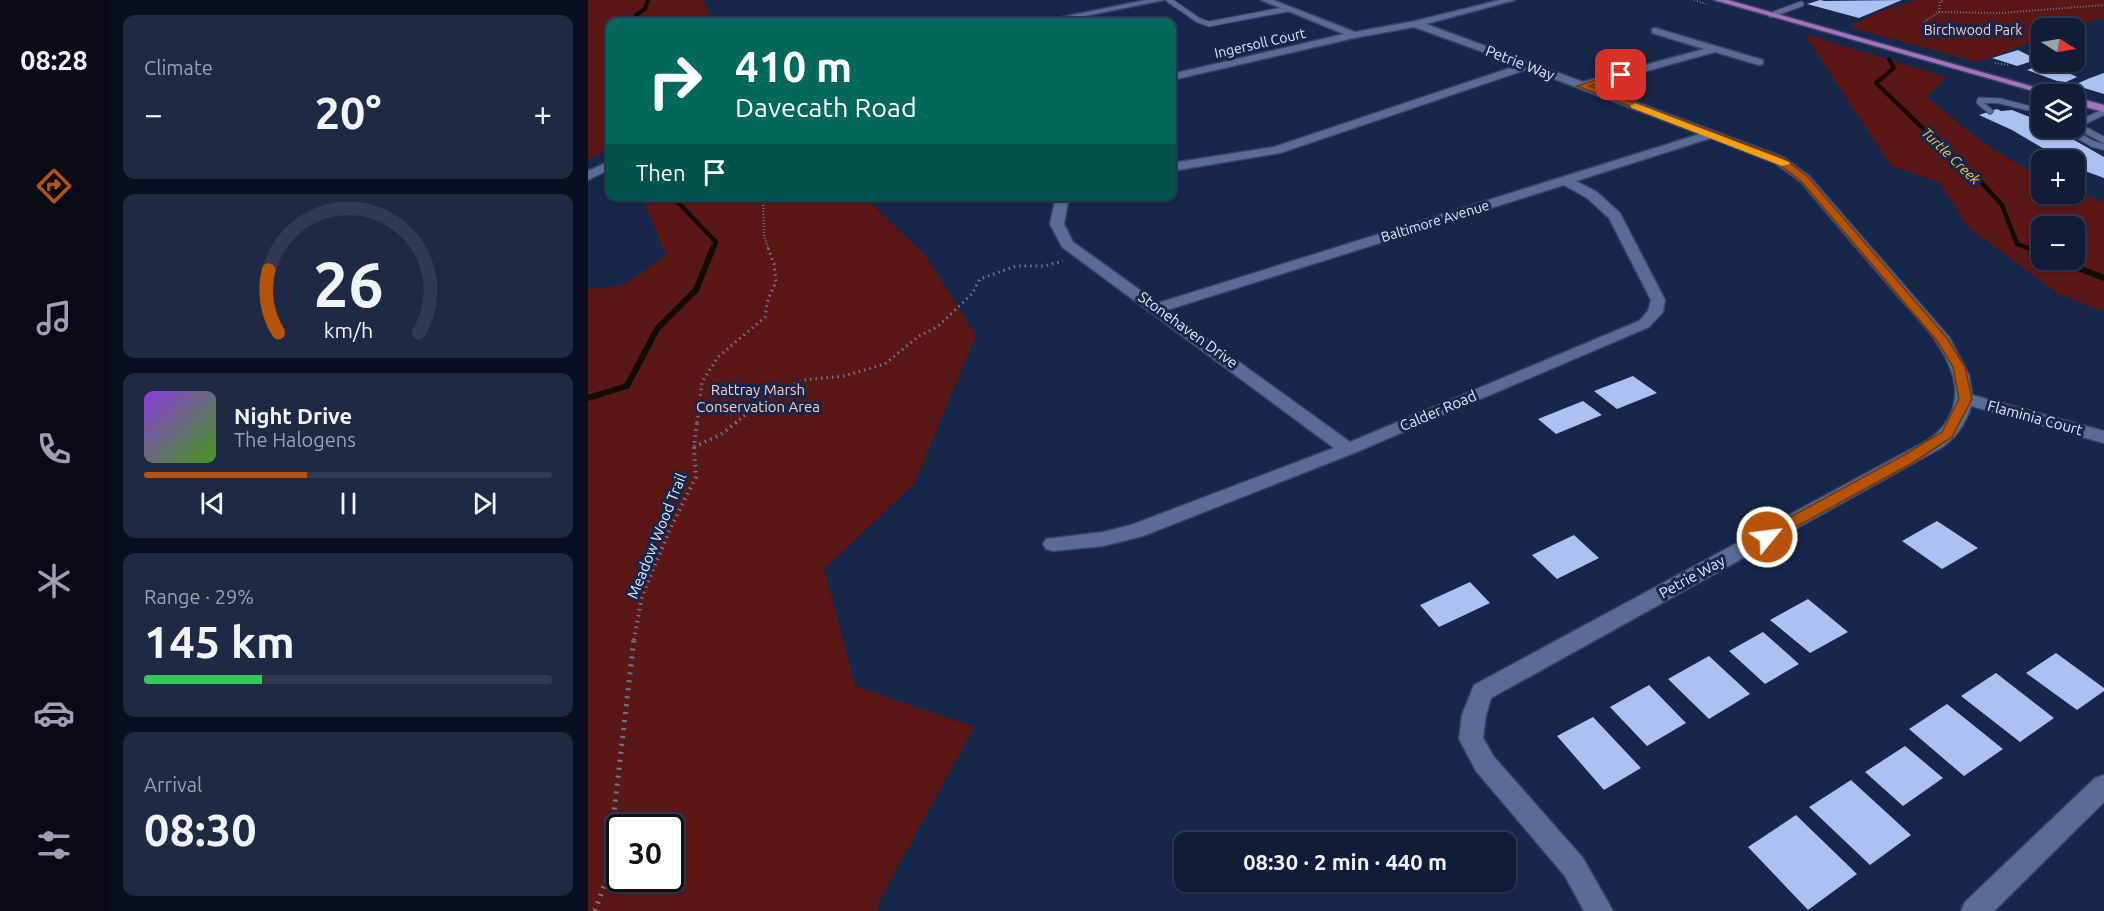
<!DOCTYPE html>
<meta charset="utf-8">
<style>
body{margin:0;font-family:Ubuntu,sans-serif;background:#1e2943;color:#f1f3f6;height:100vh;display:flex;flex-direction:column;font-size:22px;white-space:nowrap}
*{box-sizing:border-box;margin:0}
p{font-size:20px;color:#9ca1ae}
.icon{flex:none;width:33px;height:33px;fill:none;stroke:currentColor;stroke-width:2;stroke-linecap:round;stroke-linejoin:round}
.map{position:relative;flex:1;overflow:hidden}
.side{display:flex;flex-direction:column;gap:15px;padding:15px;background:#090f1f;width:480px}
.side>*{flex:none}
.guide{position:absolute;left:18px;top:18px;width:570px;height:183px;border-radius:12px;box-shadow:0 2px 4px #0004,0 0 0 2px #303a53;background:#00695c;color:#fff;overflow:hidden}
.needle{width:39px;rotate:101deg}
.fabs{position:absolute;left:1443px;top:18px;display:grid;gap:12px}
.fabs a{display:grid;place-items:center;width:54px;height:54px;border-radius:12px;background:#111c38;box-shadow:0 2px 4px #0004,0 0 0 2px #303a53;font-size:30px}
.speed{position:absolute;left:18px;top:814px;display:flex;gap:12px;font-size:30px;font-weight:700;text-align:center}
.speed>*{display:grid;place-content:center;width:78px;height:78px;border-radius:50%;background:#111c38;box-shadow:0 2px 4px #0004,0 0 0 2px #303a53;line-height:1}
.speed .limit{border:3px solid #111;border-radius:9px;background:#fff;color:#111}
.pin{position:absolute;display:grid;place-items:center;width:51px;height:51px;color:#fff;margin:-26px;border-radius:12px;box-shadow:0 3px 9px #0006}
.me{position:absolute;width:66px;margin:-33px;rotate:61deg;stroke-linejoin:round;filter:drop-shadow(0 0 4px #0008)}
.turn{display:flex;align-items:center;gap:21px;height:126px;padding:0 30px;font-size:27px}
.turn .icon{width:78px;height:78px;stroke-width:2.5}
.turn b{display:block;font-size:42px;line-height:51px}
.then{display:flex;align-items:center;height:57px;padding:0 30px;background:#0003;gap:12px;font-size:22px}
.big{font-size:45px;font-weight:700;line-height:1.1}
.side .widget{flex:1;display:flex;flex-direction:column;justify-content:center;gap:9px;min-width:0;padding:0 21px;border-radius:12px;background:#1e2943}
.side .dial{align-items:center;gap:0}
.dial svg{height:156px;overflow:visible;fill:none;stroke:#303a53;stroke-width:7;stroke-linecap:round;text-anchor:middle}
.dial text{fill:#f1f3f6;stroke:none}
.song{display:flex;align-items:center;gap:18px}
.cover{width:72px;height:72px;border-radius:9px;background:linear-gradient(135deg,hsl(270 70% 55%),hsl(100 70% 35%))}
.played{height:6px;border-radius:3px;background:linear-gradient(90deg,#b45309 40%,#303a53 40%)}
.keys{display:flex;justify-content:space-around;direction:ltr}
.heat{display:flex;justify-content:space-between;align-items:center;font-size:33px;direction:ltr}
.charge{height:9px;border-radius:4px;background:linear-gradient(90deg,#34c759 29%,#303a53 0)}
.trip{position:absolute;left:586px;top:832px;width:342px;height:60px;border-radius:12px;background:#111c38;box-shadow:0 2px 4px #0004,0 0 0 2px #303a53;font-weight:700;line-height:60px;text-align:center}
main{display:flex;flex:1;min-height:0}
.tabs{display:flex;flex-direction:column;width:108px;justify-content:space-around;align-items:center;background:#070b16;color:#9ca1ae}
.tabs .icon{width:42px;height:42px}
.tabs .current{color:#b45309}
.tabs b{font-size:27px;color:#f1f3f6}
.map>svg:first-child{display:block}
</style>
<main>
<nav class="tabs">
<b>08:28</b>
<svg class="icon current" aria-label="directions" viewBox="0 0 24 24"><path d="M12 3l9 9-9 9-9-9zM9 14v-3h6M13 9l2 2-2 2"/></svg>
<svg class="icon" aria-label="music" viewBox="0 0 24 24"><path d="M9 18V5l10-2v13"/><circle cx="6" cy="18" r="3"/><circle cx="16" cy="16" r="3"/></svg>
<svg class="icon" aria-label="phone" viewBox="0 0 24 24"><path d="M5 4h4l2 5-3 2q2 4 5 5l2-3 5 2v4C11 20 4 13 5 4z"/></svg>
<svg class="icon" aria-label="climate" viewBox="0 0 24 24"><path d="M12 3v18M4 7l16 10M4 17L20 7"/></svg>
<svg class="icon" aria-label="car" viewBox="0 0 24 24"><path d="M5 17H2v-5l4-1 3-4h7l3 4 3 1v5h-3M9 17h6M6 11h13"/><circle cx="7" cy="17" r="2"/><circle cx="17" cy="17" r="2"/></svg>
<svg class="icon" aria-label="filters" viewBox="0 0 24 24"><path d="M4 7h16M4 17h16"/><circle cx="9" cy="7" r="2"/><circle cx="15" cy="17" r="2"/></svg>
</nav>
<section class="side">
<div class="widget"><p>Climate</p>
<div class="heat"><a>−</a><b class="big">20°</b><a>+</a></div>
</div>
<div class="widget dial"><svg viewBox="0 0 100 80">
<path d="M14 69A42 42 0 1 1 86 69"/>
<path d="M14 69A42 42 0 0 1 9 37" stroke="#b45309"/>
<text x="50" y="56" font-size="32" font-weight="700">26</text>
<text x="50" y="72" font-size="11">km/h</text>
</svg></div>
<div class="widget">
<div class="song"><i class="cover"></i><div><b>Night Drive</b><p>The Halogens</p></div></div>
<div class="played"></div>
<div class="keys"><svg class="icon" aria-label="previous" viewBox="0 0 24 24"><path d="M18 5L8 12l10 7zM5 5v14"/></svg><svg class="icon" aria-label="pause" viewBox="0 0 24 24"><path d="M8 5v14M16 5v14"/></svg><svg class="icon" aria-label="next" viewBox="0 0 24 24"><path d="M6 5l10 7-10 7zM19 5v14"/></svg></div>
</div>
<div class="widget"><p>Range · 29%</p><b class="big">145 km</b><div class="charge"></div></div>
<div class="widget"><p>Arrival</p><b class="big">08:30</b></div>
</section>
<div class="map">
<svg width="1516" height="911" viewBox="0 0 1516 911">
<rect width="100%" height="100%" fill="#17264b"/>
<!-- green -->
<g fill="#5a1716" fill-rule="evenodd">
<path d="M0 0H115L127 22H22V148L0 159Z"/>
<path d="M1328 0H1516V18L1481 28H1454L1453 39 1389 62 1261 27 1290 12Z"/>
<path d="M1216 34 1358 77 1339 97C1373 127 1411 157 1453 176L1454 194H1486L1487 190 1516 203V312L1469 293 1380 227 1351 182 1303 166ZM1486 226V260H1454V226Z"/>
<path d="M44 197H276L337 255 388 335 326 484 236 569 267 686 386 727 291 901 289 911H0V289L36 285 78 255 55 200ZM32 828H82V879H32Z"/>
</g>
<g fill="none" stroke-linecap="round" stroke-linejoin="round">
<!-- stream-far2 -->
<g stroke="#120d03" stroke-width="4">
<path d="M47 22 48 15 57 9 60 0"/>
<path d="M1301 59 1306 68 1288 83 1317 111"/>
</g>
<!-- stream-far1 -->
<g stroke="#120d03" stroke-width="4.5">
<path d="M1316 110 1358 151 1386 174 1414 205 1429 244 1445 250"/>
<path d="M84 196 128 242 125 250"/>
</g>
<!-- stream -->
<g stroke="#120d03" stroke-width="6">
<path d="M1441 248 1454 253"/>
<path d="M1469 260 1516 278"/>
<path d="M0 398 39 386 69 329 108 290 125 248"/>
</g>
</g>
<!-- building -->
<g fill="#aac1f2">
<path d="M1232 0 1237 1 1314 0 1271 18 1219 4Z"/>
<path d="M1430 50 1444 57 1454 58 1429 66 1404 58Z"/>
<path d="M1450 66 1477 71 1489 77 1478 82 1469 81 1439 70Z"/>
<path d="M1516 73V94L1486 85 1502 78Z"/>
<path d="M1409 109 1413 111 1424 110 1454 122V128H1465L1516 157V178L1486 167V160H1475L1424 130 1391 115Z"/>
<path d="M1045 376 1069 393 1029 409 1006 391Z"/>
<path d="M995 401 1014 415 968 434 950 419Z"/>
<path d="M1349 521 1390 548 1354 569 1314 541Z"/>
<path d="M986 535 1011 558 969 579 944 555Z"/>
<path d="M882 582 902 603 851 627 832 605Z"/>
<path d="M1220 599 1260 632 1222 653 1182 620Z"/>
<path d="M1175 632 1211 664 1177 684 1141 651Z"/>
<path d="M1468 653 1516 688V691L1489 710 1438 673Z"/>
<path d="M1121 656 1162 694 1121 719 1080 679Z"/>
<path d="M1408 673 1466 718 1432 742 1373 696Z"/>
<path d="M1061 685 1098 723 1059 746 1022 707Z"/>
<path d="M1359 704 1415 749 1376 776 1321 729Z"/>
<path d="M1005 717 1053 768 1016 790 969 736Z"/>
<path d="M1317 746 1355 778 1315 806 1277 772Z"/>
<path d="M1263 780 1323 835 1282 865 1221 807Z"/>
<path d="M1208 815 1269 874 1220 910 1160 847Z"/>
</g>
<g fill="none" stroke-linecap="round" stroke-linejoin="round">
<defs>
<g id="service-far1">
<path d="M581 0 610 20 621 24 700 9"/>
<path d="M1183 15 1213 4"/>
<path d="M1402 111 1391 102 1392 100 1412 101 1452 111"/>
</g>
<g id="service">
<path d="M1446 110 1454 112"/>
<path d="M1516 112 1488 125 1484 132 1505 144 1516 147"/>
<path d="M1486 124 1516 140"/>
</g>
<g id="minor">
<path d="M558 0H576L467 22H450Z"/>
<path d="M673 0H685L767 32 827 21 912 0H927L838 24 995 82 1116 49 1064 33V29L1067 28 1175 60V64L1171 65 1127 52 1005 86 1195 157 1221 176 1361 337 1381 375 1384 395 1516 431V443L1383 406C1378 423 1368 438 1353 448L903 698 898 715 895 738 906 757 995 858 1025 911H996L977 876 888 771 871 739 874 715 886 685 1340 440C1362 426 1372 401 1365 376 1355 341 1325 314 1302 287 1272 252 1242 217 1213 182L1187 163 1123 138 988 181 1009 192 1032 213 1077 300 1075 312 1061 327 766 453 555 536 515 546 465 551 458 549 455 544 458 539 515 532 543 525 746 448 474 247 462 224 468 196H481L476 224 485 242 570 303 1112 134 940 69 692 153 584 171V163L686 147 931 65 826 27 766 38 584 80V74L756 34ZM976 185 999 198 1021 218 1063 300 1060 311 1051 321 762 442 579 310Z"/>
<path d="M22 161V169L0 180V171Z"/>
<path d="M1516 775V802L1406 911H1373L1377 902 1507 778Z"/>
</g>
<g id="primary">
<path d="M1126 0H1140L1471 94H1456Z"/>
<path d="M1486 97 1516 105V112L1486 104Z"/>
</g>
</defs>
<!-- service-far1 casing -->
<use href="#service-far1" stroke="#394260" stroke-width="7"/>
<!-- service casing -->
<use href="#service" stroke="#394260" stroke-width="8"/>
<!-- minor casing -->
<use href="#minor" stroke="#394260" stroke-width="3"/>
<!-- primary casing -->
<use href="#primary" stroke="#394260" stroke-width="3"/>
<!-- path-far3 -->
<g stroke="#6d7894" stroke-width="2" stroke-dasharray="1 2" stroke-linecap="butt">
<path d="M1106 0 1118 4"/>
<path d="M1351 12 1413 13 1516 5"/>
<path d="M1336 22 1351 12 1352 2 1356 0"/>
<path d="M1407 63 1421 65"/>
<path d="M175 196 176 236 181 250"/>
</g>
<!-- path-far2 -->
<g stroke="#6d7894" stroke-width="3" stroke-dasharray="1.5 4" stroke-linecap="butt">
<path d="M109 423 114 382 130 357 177 317 180 299 188 282 186 264 180 248"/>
<path d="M147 423 185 394 215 380 256 376 297 364 331 336 349 327 384 294 392 279 428 266H456L475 261"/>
</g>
<!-- path-far1 -->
<g stroke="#6d7894" stroke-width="4" stroke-dasharray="1.5 4.5" stroke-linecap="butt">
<path d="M106 447 132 435 149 422"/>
<path d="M46 640 54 596 82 529 108 477 106 447 109 422"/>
</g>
<!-- path -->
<path stroke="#6d7894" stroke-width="5" stroke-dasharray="2 6" stroke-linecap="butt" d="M7 911 18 881 46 639"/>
<!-- service-far1 -->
<use href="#service-far1" stroke="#596c97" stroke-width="5"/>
<!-- service -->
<use href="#service" stroke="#596c97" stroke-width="6"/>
<!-- minor -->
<use href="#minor" fill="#596c97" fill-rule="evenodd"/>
<!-- primary -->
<use href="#primary" fill="#a373bf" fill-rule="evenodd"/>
</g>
<!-- route -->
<path fill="#b45309" stroke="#753606" stroke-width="1.5" d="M1030 73 1037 75 1001 86 1195 158 1220 177 1359 338 1377 367 1384 399 1364 437 1326 462 1184 540H1173L1171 537 1173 533 1316 455 1354 432 1371 399 1365 367 1350 342 1213 181 1188 162 989 86Z"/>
<!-- slow -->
<path fill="#f59e0b" d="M1047 103 1201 162 1202 164 1194 166 1044 108 1042 106Z"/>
<g text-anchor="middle" stroke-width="6" stroke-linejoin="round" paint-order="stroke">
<!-- far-park labels -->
<g font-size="14" fill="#fec9c3" stroke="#17264b">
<text x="1385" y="35">Birchwood Park</text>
</g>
<!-- far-street labels -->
<g font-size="14" fill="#e4ebfa" stroke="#17264b">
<text transform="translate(672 43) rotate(-13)" y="5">Ingersoll Court</text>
<text transform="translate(847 221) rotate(-17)" y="5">Baltimore Avenue</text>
</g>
<!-- far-water labels -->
<g font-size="14" font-style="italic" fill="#ffc948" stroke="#17264b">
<text transform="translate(1363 156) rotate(44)" y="5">Turtle Creek</text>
</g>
<!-- street labels -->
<g font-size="15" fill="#e4ebfa" stroke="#17264b">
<text transform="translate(932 63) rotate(21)" y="5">Petrie Way</text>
<text transform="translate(600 330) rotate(36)" y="5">Stonehaven Drive</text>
<text transform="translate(850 411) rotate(-23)" y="5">Calder Road</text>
<text transform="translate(1447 418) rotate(15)" y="5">Flaminia Court</text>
<text transform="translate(69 536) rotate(-68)" y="5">Meadow Wood Trail</text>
<text transform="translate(1104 577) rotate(-29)" y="5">Petrie Way</text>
</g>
<!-- park labels -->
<g font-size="15" fill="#fec9c3" stroke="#17264b">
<text x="170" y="395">Rattray Marsh<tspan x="170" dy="17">Conservation Area</tspan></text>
</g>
</g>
</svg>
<div class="fabs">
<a><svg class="needle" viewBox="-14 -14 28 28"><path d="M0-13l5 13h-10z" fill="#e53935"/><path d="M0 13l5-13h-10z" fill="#9ca1ae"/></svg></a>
<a><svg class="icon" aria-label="layers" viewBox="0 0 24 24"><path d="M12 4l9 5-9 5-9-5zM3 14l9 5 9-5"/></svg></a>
<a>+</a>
<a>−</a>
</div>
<div class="speed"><div class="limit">30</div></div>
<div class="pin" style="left:1033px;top:75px;background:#d93025"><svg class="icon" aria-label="arrive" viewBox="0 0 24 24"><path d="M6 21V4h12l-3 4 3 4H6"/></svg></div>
<svg class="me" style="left:1179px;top:537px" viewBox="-20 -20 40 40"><circle r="17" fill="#b45309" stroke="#fff" stroke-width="3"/><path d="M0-11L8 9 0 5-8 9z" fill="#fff"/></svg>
<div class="trip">08:30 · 2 min · 440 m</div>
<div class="guide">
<div class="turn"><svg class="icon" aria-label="right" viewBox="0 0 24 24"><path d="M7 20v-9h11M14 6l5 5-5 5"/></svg><div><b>410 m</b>Davecath Road</div></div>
<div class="then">Then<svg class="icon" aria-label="arrive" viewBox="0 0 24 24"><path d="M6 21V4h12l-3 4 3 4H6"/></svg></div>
</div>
</div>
</main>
